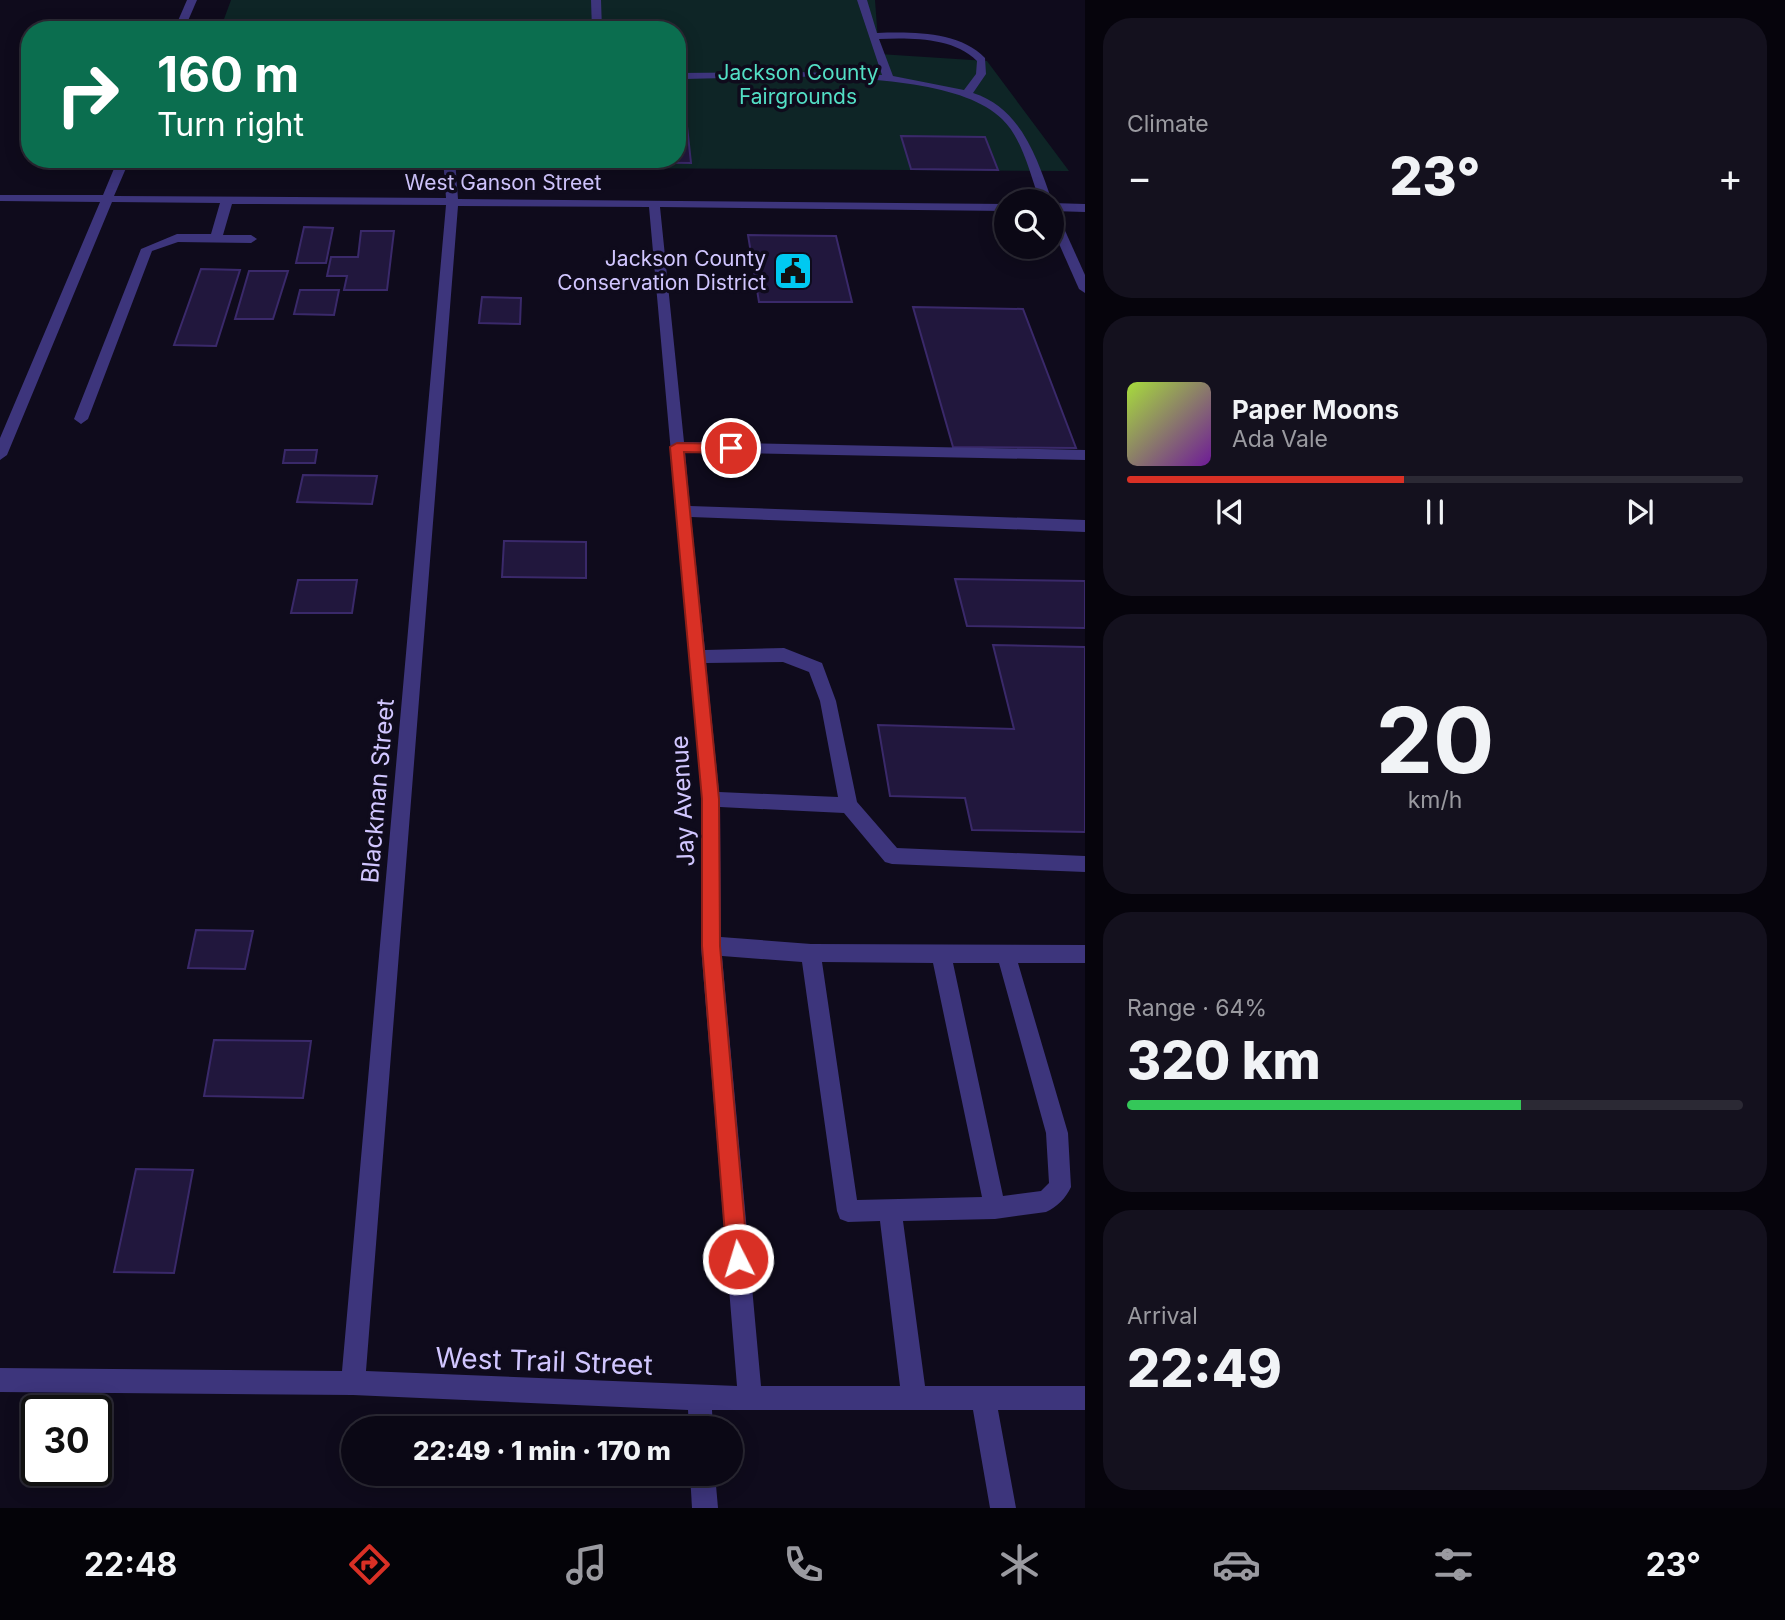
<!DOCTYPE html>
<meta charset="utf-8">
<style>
body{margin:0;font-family:Inter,sans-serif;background:#14111e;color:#f1f3f6;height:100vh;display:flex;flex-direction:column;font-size:26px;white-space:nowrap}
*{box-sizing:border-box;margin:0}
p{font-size:23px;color:#9a9aa0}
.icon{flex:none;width:38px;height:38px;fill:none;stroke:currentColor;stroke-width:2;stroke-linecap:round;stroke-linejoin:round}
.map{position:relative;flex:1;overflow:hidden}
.panel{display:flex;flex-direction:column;gap:18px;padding:18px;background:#06040c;width:700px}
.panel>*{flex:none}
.top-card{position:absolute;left:21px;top:21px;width:665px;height:147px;border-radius:28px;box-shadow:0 4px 18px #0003,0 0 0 2px #2b2934;background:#0b6e4f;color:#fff;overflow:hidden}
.fabs{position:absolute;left:994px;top:189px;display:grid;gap:14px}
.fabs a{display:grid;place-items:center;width:70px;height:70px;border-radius:50%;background:#0b0815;box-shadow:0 4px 18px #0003,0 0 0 2px #2b2934;font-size:35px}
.speed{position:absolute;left:21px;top:1395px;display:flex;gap:14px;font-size:35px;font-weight:700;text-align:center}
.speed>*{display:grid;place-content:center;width:91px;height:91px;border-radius:50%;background:#0b0815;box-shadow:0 4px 18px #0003,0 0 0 2px #2b2934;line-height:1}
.speed .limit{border:4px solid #111;border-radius:10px;background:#fff;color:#111}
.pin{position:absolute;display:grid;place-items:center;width:60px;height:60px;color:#fff;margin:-30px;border:4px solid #fff;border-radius:50%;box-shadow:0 2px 7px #0007}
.me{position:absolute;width:77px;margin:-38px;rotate:355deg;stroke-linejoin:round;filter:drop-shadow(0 0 5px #0008)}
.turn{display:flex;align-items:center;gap:24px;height:147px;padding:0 21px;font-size:32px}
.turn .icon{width:91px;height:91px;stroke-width:2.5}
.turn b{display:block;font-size:49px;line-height:60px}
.big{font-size:52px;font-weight:800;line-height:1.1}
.panel .widget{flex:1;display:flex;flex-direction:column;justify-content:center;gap:10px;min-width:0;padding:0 24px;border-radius:28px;background:#14111e}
.panel .dial{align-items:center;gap:0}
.dial b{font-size:91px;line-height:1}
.song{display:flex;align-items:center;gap:21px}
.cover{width:84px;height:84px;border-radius:10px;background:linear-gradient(135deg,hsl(80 70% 55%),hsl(280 70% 35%))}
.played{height:7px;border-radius:4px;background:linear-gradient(90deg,#d93025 45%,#2b2934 45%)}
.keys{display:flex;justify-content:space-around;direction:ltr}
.heat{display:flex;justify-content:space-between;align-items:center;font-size:38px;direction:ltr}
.charge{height:10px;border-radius:5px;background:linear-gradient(90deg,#34c759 64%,#2b2934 0)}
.trip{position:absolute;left:341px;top:1416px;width:402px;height:70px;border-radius:35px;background:#0b0815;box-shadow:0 4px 18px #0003,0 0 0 2px #2b2934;font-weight:800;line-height:70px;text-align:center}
.dock{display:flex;height:112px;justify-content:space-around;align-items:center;background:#040308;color:#9a9aa0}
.dock .icon{width:49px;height:49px}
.dock .on{color:#d93025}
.dock b{font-size:32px;color:#f1f3f6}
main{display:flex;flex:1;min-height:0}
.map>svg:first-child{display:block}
</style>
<main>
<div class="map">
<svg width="1085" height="1508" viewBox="0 0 1085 1508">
<rect width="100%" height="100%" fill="#0f0b1c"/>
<!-- green -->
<path fill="#0e2526" d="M231 0H875L879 54 987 61 1069 171 172 165 174 159H677V30H220Z"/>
<!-- building -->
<g fill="#21173d" stroke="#3a296a" stroke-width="2">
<path d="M677 117H686L691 163 613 162V168L549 167V161L476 160 677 159Z"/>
<path d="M901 136 985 137 998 170 911 169Z"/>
<path d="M304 227 333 228 326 263H296Z"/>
<path d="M361 231H394L387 290H344L347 276H327L331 257H358Z"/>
<path d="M748 235 836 236 852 302H759Z"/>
<path d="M201 269 240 270 216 346 174 345Z"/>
<path d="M249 271H288L273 319H235Z"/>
<path d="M300 290H339L334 315 294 314Z"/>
<path d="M482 297 521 298 520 324 479 323Z"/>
<path d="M913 307 1023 309 1076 448 953 447Z"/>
<path d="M285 450H317L315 463H283Z"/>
<path d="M303 475 377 476 372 504 297 502Z"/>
<path d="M504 541 586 542V578L502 577Z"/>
<path d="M955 579 1085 581V628L967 626Z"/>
<path d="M298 580H357L352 613H291Z"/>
<path d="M993 645 1085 647V832L972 830 965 798 890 796 878 725 1014 729Z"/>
<path d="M196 930 253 931 245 969 188 968Z"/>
<path d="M214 1040 311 1041 303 1098 204 1096Z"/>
<path d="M136 1169 193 1170 174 1273 114 1272Z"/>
</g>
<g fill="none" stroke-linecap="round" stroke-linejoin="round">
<!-- minor -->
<g fill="#3d357c" fill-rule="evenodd">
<path d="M187 0H197L184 30H174Z"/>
<path d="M591 0H601L602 30H592Z"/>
<path d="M857 0H867L877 33C912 32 959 31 985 58L986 74 973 93C1021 108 1037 158 1052 201H1040C1030 175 1023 139 1002 119 948 64 753 78 677 79V73L800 72 882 75ZM879 39C910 38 953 37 977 61L976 74 964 90 893 76Z"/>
<path d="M118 159H130L114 196 446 198 443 159H455L458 199 1006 204V211L660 207 684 442 1085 450V460L685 452 690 506 1085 520V532L691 517 705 650 784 648 822 663 836 701 857 802 897 848 1085 856V872L892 864 885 862 844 813 720 807 721 937 811 944 1085 945V963H1018L1068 1133 1071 1187C1066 1198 1057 1207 1046 1212L995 1219 903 1221 925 1386H1085V1410H998L1016 1508H990L973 1410H712L713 1428H689L688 1410 353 1395 0 1392V1368L342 1371 446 205 232 204 223 235H251L257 239 251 243 178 242 152 251 88 419 81 424 74 419 141 249 177 234H211L220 203 112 202 7 455 0 460V438L100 202 0 201V195H103ZM458 206 649 207 702 799 701 946 737 1386 366 1371ZM783 662 809 672 820 701 838 797 719 792 706 663ZM722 956 802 962 837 1211 840 1219 848 1222 880 1221 900 1386H761ZM822 962 933 963 982 1197 857 1200ZM953 963H999L1046 1133 1049 1183 1041 1191 1003 1196Z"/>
<path d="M1052 203 1085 204V212L1052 211Z"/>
<path d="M1052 212 1058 215 1085 275V293L1079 289 1052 228Z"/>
<path d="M690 1474H715L718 1508H692Z"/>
</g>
</g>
<!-- route -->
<path fill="#d93025" stroke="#8d1f18" stroke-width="2" d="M677 443 731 444 738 448 731 453 684 452 719 799 720 946 748 1259 745 1267 738 1270 730 1267 727 1259 702 946V799L670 447Z"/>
<!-- icons -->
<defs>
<symbol id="civic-square" viewBox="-11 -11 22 22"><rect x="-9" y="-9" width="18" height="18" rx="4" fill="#00c9f1" stroke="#0f0b1c"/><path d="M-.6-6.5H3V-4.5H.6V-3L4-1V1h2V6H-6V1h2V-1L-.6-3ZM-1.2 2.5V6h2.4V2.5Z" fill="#111"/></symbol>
</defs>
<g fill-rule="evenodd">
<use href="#civic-square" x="771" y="249" width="44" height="44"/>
</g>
<g text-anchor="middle" stroke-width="7" stroke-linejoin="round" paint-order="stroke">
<!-- far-park labels -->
<g font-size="21" fill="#53dfc5" stroke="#0f0b1c">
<text x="798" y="80">Jackson County<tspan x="798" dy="24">Fairgrounds</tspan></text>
</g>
<!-- far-street labels -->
<g font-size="21" fill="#d1c6ff" stroke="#0f0b1c">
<text x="503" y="190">West Ganson Street</text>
</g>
<!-- far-poi labels -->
<g font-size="21" fill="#d1c6ff" stroke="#0f0b1c" text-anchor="end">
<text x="766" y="266">Jackson County<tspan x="766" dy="24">Conservation District</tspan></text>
</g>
<!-- street labels -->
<g font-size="24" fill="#d1c6ff" stroke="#0f0b1c">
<text transform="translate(378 791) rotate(-85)" y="8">Blackman Street</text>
<text transform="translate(683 801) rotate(-93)" y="8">Jay Avenue</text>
</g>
<!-- near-street labels -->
<g font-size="28" fill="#d1c6ff" stroke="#0f0b1c">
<text transform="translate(544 1361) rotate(2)" y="10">West Trail Street</text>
</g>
</g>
</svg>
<div class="fabs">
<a><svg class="icon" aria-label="search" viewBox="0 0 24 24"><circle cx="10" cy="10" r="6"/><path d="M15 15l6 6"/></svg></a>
</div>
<div class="speed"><div class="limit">30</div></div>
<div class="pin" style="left:731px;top:448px;background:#d93025"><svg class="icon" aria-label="arrive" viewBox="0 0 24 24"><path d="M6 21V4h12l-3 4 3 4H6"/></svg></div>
<svg class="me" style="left:738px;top:1259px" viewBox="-20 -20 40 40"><circle r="17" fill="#d93025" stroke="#fff" stroke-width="3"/><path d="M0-11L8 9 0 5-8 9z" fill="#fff"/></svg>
<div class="trip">22:49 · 1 min · 170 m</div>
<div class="top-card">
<div class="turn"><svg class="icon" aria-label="right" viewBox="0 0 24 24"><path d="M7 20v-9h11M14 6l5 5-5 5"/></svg><div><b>160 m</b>Turn right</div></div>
</div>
</div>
<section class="panel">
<div class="widget"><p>Climate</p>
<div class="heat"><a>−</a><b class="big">23°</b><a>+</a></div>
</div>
<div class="widget">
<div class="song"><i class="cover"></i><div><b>Paper Moons</b><p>Ada Vale</p></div></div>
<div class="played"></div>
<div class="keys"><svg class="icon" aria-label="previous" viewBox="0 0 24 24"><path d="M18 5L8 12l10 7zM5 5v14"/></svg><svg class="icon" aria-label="pause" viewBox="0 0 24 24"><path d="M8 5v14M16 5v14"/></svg><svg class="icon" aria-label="next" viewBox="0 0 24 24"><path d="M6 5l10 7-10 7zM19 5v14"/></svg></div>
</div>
<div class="widget dial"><b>20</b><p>km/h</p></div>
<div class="widget"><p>Range · 64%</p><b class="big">320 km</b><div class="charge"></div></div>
<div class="widget"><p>Arrival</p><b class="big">22:49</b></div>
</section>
</main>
<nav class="dock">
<b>22:48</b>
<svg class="icon on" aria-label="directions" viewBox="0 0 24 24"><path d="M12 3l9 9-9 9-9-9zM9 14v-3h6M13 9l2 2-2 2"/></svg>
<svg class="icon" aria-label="music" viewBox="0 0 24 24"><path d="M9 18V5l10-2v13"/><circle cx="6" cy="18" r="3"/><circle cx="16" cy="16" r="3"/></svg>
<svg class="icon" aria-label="phone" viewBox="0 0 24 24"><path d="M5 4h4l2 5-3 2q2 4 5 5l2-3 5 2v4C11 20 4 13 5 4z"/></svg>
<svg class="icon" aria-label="climate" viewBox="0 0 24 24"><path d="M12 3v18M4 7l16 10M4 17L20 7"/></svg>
<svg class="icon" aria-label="car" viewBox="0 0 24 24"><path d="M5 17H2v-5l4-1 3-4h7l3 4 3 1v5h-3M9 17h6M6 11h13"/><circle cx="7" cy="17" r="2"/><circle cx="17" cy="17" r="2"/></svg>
<svg class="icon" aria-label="filters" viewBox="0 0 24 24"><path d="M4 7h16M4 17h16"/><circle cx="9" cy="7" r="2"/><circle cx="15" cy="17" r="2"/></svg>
<b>23°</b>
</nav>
